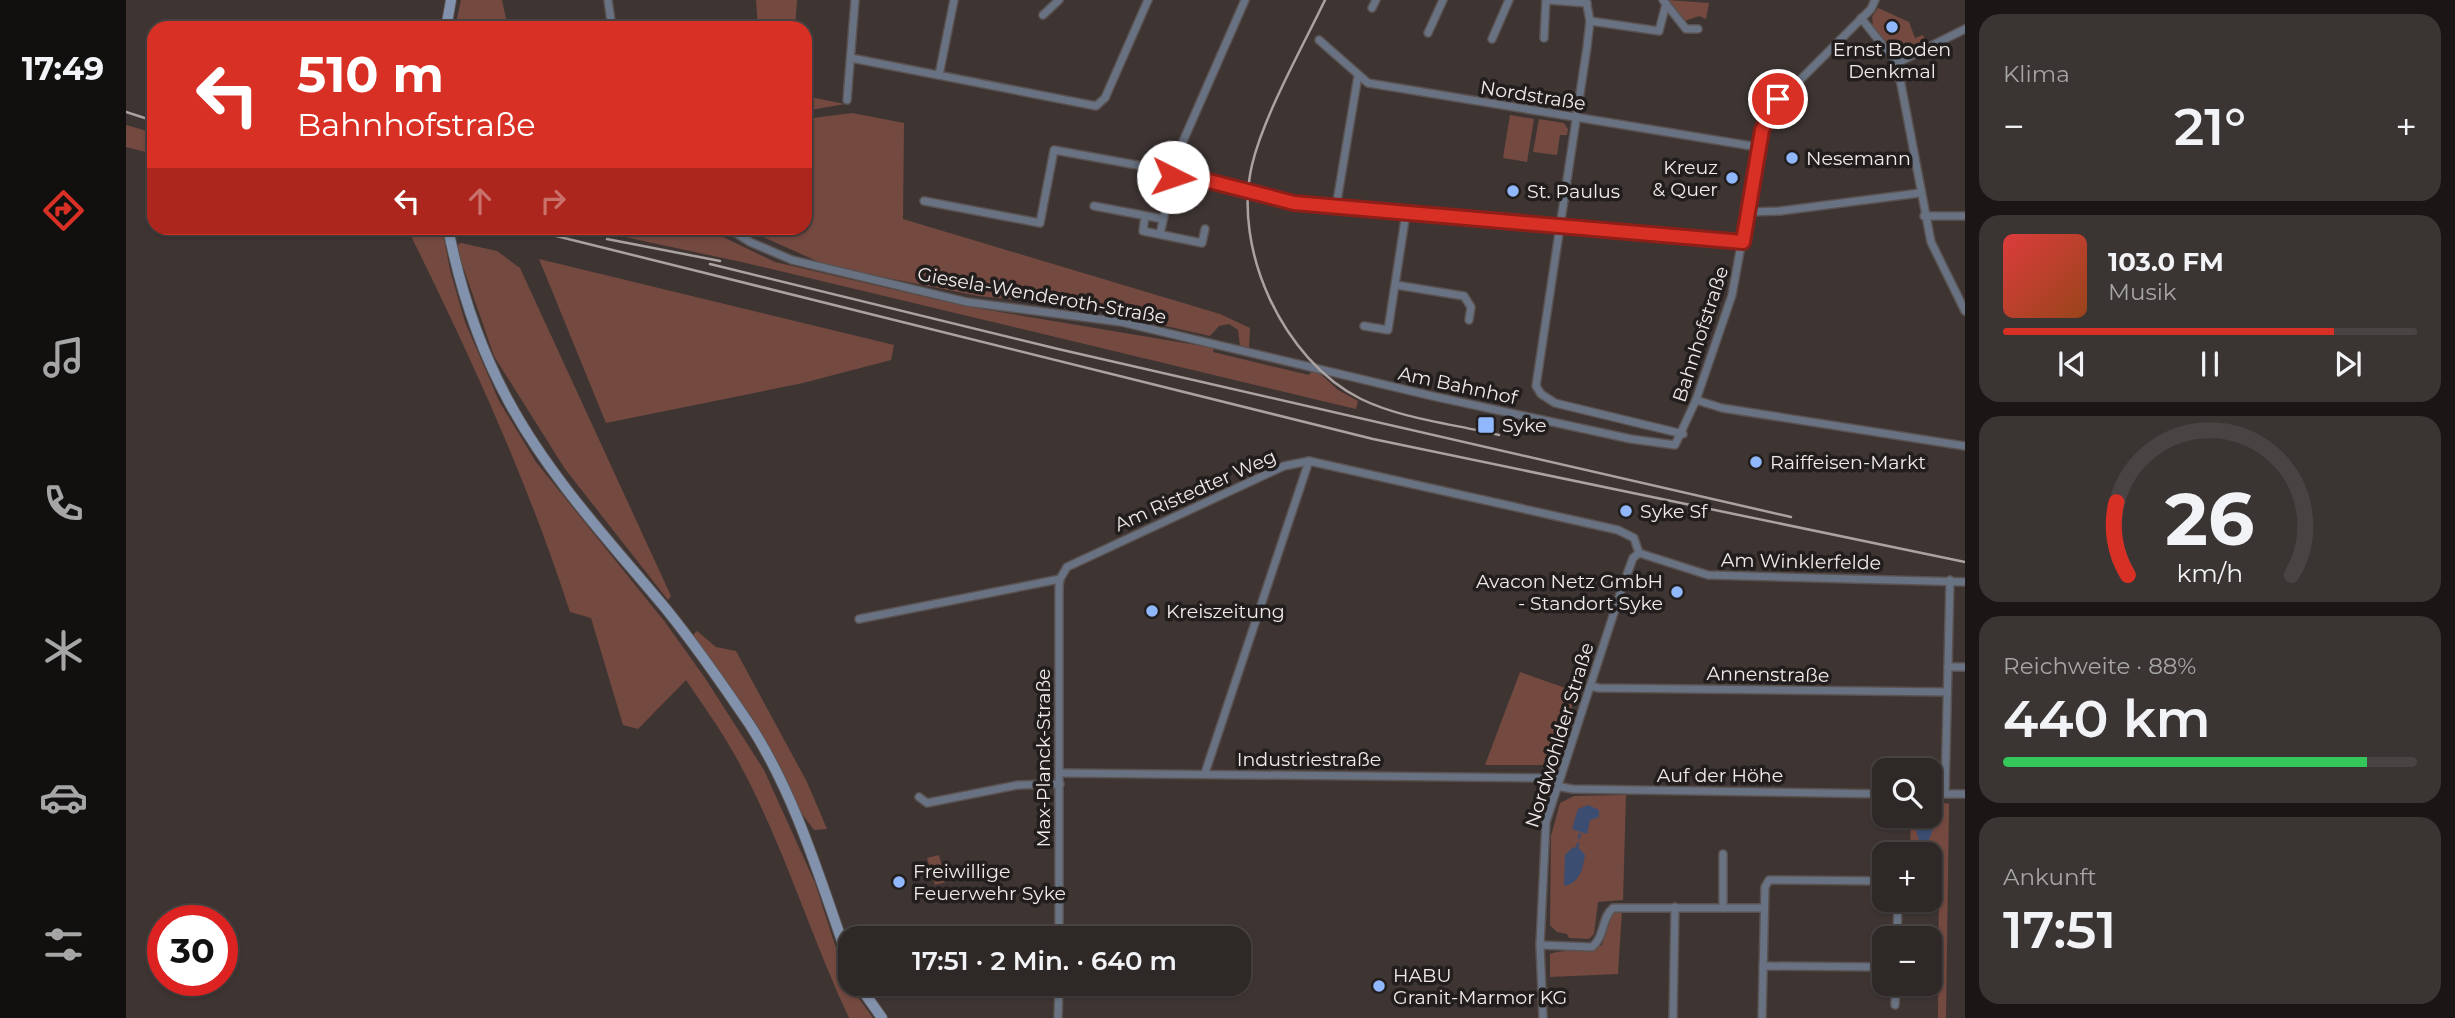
<!DOCTYPE html>
<html lang="de">
<meta charset="utf-8">
<style>
body{margin:0;font-family:Montserrat,sans-serif;background:#3a3432;color:#f1f3f6;height:100vh;display:flex;flex-direction:column;font-size:26px;white-space:nowrap}
*{box-sizing:border-box;margin:0}
p{font-size:23px;color:#a7a6a7}
.icon{flex:none;width:38px;height:38px;fill:none;stroke:currentColor;stroke-width:2;stroke-linecap:round;stroke-linejoin:round}
.map{position:relative;flex:1;overflow:hidden}
.sheet{display:flex;flex-direction:column;gap:14px;padding:14px;background:#191615;width:490px}
.sheet>*{flex:none}
.banner{position:absolute;left:21px;top:21px;width:665px;height:214px;border-radius:21px;box-shadow:0 2px 5px #0004,0 0 0 2px #494443;background:#d93025;color:#fff;overflow:hidden}
.fabs{position:absolute;left:1746px;top:758px;display:grid;gap:14px}
.fabs a{display:grid;place-items:center;width:70px;height:70px;border-radius:14px;background:#2e2826;box-shadow:0 2px 5px #0004,0 0 0 2px #494443;font-size:35px}
.speed{position:absolute;left:21px;top:905px;display:flex;gap:14px;font-size:35px;font-weight:700;text-align:center}
.speed>*{display:grid;place-content:center;width:91px;height:91px;border-radius:50%;background:#2e2826;box-shadow:0 2px 5px #0004,0 0 0 2px #494443;line-height:1}
.speed .limit{border:10px solid #d22;background:#fff;color:#111}
.pin{position:absolute;display:grid;place-items:center;width:60px;height:60px;color:#fff;margin:-30px;border:4px solid #fff;border-radius:50%;box-shadow:0 2px 7px #0007}
.me{position:absolute;width:77px;margin:-38px;rotate:94deg;stroke-linejoin:round;filter:drop-shadow(0 0 5px #0008)}
.turn{display:flex;align-items:center;gap:24px;height:147px;padding:0 35px;font-size:32px}
.turn .icon{width:91px;height:91px;stroke-width:2.5}
.turn b{display:block;font-size:49px;line-height:60px}
.lanes{display:flex;align-items:center;height:66px;padding:0 35px;background:#0003;justify-content:center;gap:35px;direction:ltr}
.lanes .off{opacity:.35}
.big{font-size:52px;font-weight:600;line-height:1.1}
.sheet .tile{flex:1;display:flex;flex-direction:column;justify-content:center;gap:10px;min-width:0;padding:0 24px;border-radius:21px;background:#3a3432}
.sheet .dial{align-items:center;gap:0}
.dial svg{height:182px;overflow:visible;fill:none;stroke:#494443;stroke-width:7;stroke-linecap:round;text-anchor:middle}
.dial text{fill:#f1f3f6;stroke:none}
.song{display:flex;align-items:center;gap:21px}
.cover{width:84px;height:84px;border-radius:10px;background:linear-gradient(135deg,hsl(0 70% 55%),hsl(20 70% 35%))}
.played{height:7px;border-radius:4px;background:linear-gradient(90deg,#d93025 80%,#494443 80%)}
.keys{display:flex;justify-content:space-around;direction:ltr}
.heat{display:flex;justify-content:space-between;align-items:center;font-size:38px;direction:ltr}
.charge{height:10px;border-radius:5px;background:linear-gradient(90deg,#34c759 88%,#494443 0)}
.trip{position:absolute;left:712px;top:926px;width:413px;height:70px;border-radius:21px;background:#2e2826;box-shadow:0 2px 5px #0004,0 0 0 2px #494443;font-weight:600;line-height:70px;text-align:center}
main{display:flex;flex:1;min-height:0}
.dock{display:flex;flex-direction:column;width:126px;justify-content:space-around;align-items:center;background:#12100f;color:#a7a6a7}
.dock .icon{width:49px;height:49px}
.dock .active{color:#d93025}
.dock b{font-size:32px;color:#f1f3f6}
.map>svg:first-child{display:block}
</style>
<main>
<nav class="dock">
<b>17:49</b>
<svg class="icon active" aria-label="directions" viewBox="0 0 24 24"><path d="M12 3l9 9-9 9-9-9zM9 14v-3h6M13 9l2 2-2 2"/></svg>
<svg class="icon" aria-label="music" viewBox="0 0 24 24"><path d="M9 18V5l10-2v13"/><circle cx="6" cy="18" r="3"/><circle cx="16" cy="16" r="3"/></svg>
<svg class="icon" aria-label="phone" viewBox="0 0 24 24"><path d="M5 4h4l2 5-3 2q2 4 5 5l2-3 5 2v4C11 20 4 13 5 4z"/></svg>
<svg class="icon" aria-label="climate" viewBox="0 0 24 24"><path d="M12 3v18M4 7l16 10M4 17L20 7"/></svg>
<svg class="icon" aria-label="car" viewBox="0 0 24 24"><path d="M5 17H2v-5l4-1 3-4h7l3 4 3 1v5h-3M9 17h6M6 11h13"/><circle cx="7" cy="17" r="2"/><circle cx="17" cy="17" r="2"/></svg>
<svg class="icon" aria-label="filters" viewBox="0 0 24 24"><path d="M4 7h16M4 17h16"/><circle cx="9" cy="7" r="2"/><circle cx="15" cy="17" r="2"/></svg>
</nav>
<div class="map">
<svg width="1839" height="1018" viewBox="0 0 1839 1018">
<rect width="100%" height="100%" fill="#3e3533"/>
<!-- green -->
<g fill="#744940">
<path d="M335 0H376L382 28H329Z"/>
<path d="M630 0H671L669 28H632Z"/>
<path d="M1541 0 1583 3 1580 19 1573 16 1559 21Z"/>
<path d="M1752 8 1783 22 1789 38 1797 35 1800 43 1771 56 1747 26 1746 17Z"/>
<path d="M523 19 625 24V28H523Z"/>
<path d="M679 96 719 104 679 111Z"/>
<path d="M726 113 778 123 777 219 1094 314 1124 328 1123 348 1114 346 1112 330 1103 324 1093 326 1084 336 952 306 852 296 702 266 617 228H679V119Z"/>
<path d="M1384 115 1408 119 1401 162 1377 158Z"/>
<path d="M1413 119 1438 123 1442 129 1441 135H1434L1431 155 1407 152Z"/>
<path d="M0 125 28 133V154L0 147Z"/>
<path d="M281 228H316L324 270 339 322 373 401 410 462 539 622 579 678 638 770 689 883 721 982 747 1018H723C682 931 655 836 607 752 593 727 576 704 560 680L512 729 497 725 465 618 444 612C401 479 343 353 281 228Z"/>
<path d="M457 228H588L595 236 649 262 838 306 1088 348 1087 352 1183 375 1188 368 1212 390 1232 401 1230 409 620 263Z"/>
<path d="M335 243 371 251 394 268 545 596 542 600 439 469 368 356 333 255 331 245Z"/>
<path d="M413 259 768 345 765 360 677 383 480 423Z"/>
<path d="M571 631 590 647 610 651 681 782 701 829 688 830 673 810 628 721 567 635Z"/>
<path d="M1394 672 1451 692 1426 765H1359Z"/>
<path d="M1500 795 1497 900 1472 902 1468 934 1463 939 1443 938 1441 934 1431 932 1424 925 1425 836 1434 803 1448 796Z"/>
<path d="M1804 800 1823 804 1820 1018H1812L1813 877H1804V854H1784L1785 816H1794L1791 822 1793 840 1806 813Z"/>
<path d="M813 855 820 882 809 885 801 858Z"/>
<path d="M1496 910 1492 974 1424 977V954C1440 948 1461 954 1476 945L1486 912Z"/>
</g>
<!-- water -->
<g fill="#3b4e71">
<path d="M1462 805 1473 810V817L1464 820 1461 834 1446 829 1452 809Z"/>
<path d="M1805 813C1809 823 1807 832 1802 841L1793 840 1789 827 1794 816Z"/>
<path d="M1447 847 1454 849 1459 855C1457 868 1454 883 1438 886L1439 855Z"/>
</g>
<g fill="none" stroke-linecap="round" stroke-linejoin="round">
<!-- stream -->
<g stroke="#3b4e71" stroke-width="2.5">
<path d="M1453 838 1454 834"/>
<path d="M1451 848 1452 844"/>
</g>
<defs>
<g id="minor">
<path d="M482 0 486 28"/>
<path d="M1421 0 1461 3"/>
<path d="M1460 0 1464 21 1461 47 1410 386 1415 394 1429 403 1557 434"/>
<path d="M1537 0 1560 29H1572"/>
<path d="M1246 8 1250 0"/>
<path d="M917 15 933 0"/>
<path d="M1735 18 1771 63 1805 242 1839 311"/>
<path d="M1464 21 1533 31 1540 4"/>
<path d="M1302 33 1317 0"/>
<path d="M1418 38 1420 0"/>
<path d="M1366 39 1383 0"/>
<path d="M1193 40 1242 83 1632 147"/>
<path d="M725 58 970 106 979 98 1022 0"/>
<path d="M1771 63 1839 29"/>
<path d="M813 75 828 0"/>
<path d="M721 100 729 0"/>
<path d="M1044 171 1119 0"/>
<path d="M798 201 914 223 928 150 1044 171 1168 203 1617 241"/>
<path d="M968 206 1037 219"/>
<path d="M1210 207 1232 76"/>
<path d="M1622 212 1654 211 1794 193"/>
<path d="M1019 216 1017 231 1076 243 1079 229"/>
<path d="M1798 216H1839"/>
<path d="M602 228 624 242 666 260 841 302 995 322 1306 396 1505 439 1549 445 1570 400 1606 295 1636 130 1644 110 1745 9 1749 0"/>
<path d="M1034 234 1048 172"/>
<path d="M1270 285 1338 296 1345 307 1343 320"/>
<path d="M1238 326 1262 330 1280 213"/>
<path d="M1570 400 1596 408 1839 446"/>
<path d="M1513 553 1582 575 1839 582"/>
<path d="M733 619 934 579"/>
<path d="M1822 667H1839"/>
<path d="M1464 686 1473 688 1821 692"/>
<path d="M934 773 1432 778"/>
<path d="M1079 773 1183 461"/>
<path d="M1430 786 1446 789 1759 794"/>
<path d="M1804 794H1839"/>
<path d="M1819 794 1824 580"/>
<path d="M793 797 801 803 892 785 934 784"/>
<path d="M1597 854V908"/>
<path d="M933 938V587L934 579 941 567 1158 466 1183 461 1492 530 1508 538 1513 553"/>
<path d="M1771 938 1772 900"/>
<path d="M1414 945 1466 947C1479 937 1475 918 1487 908H1638"/>
<path d="M1637 966 1759 967"/>
<path d="M1769 1005 1770 984"/>
<path d="M932 1018 933 984"/>
<path d="M1417 1018 1414 945 1420 822 1496 588 1507 558 1513 553"/>
<path d="M1547 1018 1549 907"/>
<path d="M1636 1018 1639 887 1643 880 1759 881"/>
</g>
<g id="secondary">
<path d="M320 28 325 0"/>
<path d="M322 228C334 289 353 347 383 402 424 478 485 543 540 609 570 646 597 685 624 725 671 798 695 883 724 964"/>
<path d="M732 984 756 1018"/>
</g>
</defs>
<!-- minor casing -->
<use href="#minor" stroke="#5a5250" stroke-width="10"/>
<!-- secondary casing -->
<use href="#secondary" stroke="#5a5250" stroke-width="12"/>
<!-- minor -->
<use href="#minor" stroke="#687282" stroke-width="7"/>
<!-- secondary -->
<use href="#secondary" stroke="#8392ac" stroke-width="10"/>
<!-- rail -->
<g stroke="#aaa3a1" stroke-width="2.5">
<path d="M1199 0C1176 48 1138 115 1126 165 1106 249 1157 360 1235 399 1276 419 1328 424 1373 435"/>
<path d="M0 112 28 121"/>
<path d="M398 228 1247 439 1839 562"/>
<path d="M481 239 594 261"/>
<path d="M584 264 932 349 1665 517"/>
</g>
</g>
<g fill="none" stroke-linecap="round" stroke-linejoin="round">
<defs>
<path id="route" d="M1047 177 1048 172 1168 203 1617 242 1636 130 1652 99"/>
</defs>
<!-- route casing -->
<use href="#route" stroke="#8d1f18" stroke-width="18"/>
<!-- route -->
<use href="#route" stroke="#d93025" stroke-width="12"/>
</g>
<!-- markers -->
<g fill="#91b8fd" stroke="#221e1d" stroke-width="2.5">
<circle cx="1766" cy="27" r="7"/>
<circle cx="1666" cy="158" r="7"/>
<circle cx="1606" cy="178" r="7"/>
<circle cx="1387" cy="191" r="7"/>
<rect x="1351" y="416" width="18" height="18" rx="3.5"/>
<circle cx="1630" cy="462" r="7"/>
<circle cx="1500" cy="511" r="7"/>
<circle cx="1551" cy="592" r="7"/>
<circle cx="1026" cy="611" r="7"/>
<circle cx="773" cy="882" r="7"/>
<circle cx="1253" cy="986" r="7"/>
</g>
<g text-anchor="middle" stroke-width="7" stroke-linejoin="round" paint-order="stroke">
<!-- poi labels -->
<g font-size="19" fill="#f0eae8" stroke="#221e1d" text-anchor="start">
<text x="1766" y="56" text-anchor="middle">Ernst Boden<tspan x="1766" dy="22">Denkmal</tspan></text>
<text x="1680" y="165">Nesemann</text>
<text x="1592" y="174" text-anchor="end">Kreuz<tspan x="1592" dy="22">&amp; Quer</tspan></text>
<text x="1401" y="198">St. Paulus</text>
<text x="1376" y="432">Syke</text>
<text x="1644" y="469">Raiffeisen-Markt</text>
<text x="1514" y="518">Syke Sf</text>
<text x="1537" y="588" text-anchor="end">Avacon Netz GmbH<tspan x="1537" dy="22">- Standort Syke</tspan></text>
<text x="1040" y="618">Kreiszeitung</text>
<text x="787" y="878">Freiwillige<tspan x="787" dy="22">Feuerwehr Syke</tspan></text>
<text x="1267" y="982">HABU<tspan x="1267" dy="22">Granit-Marmor KG</tspan></text>
</g>
<!-- street labels -->
<g font-size="19" fill="#f0eae8" stroke="#221e1d">
<text transform="translate(1407 95) rotate(9)" y="7">Nordstraße</text>
<text transform="translate(916 295) rotate(10)" y="7">Giesela-Wenderoth-Straße</text>
<text transform="translate(1574 334) rotate(-72)" y="7">Bahnhofstraße</text>
<text transform="translate(1332 385) rotate(12)" y="7">Am Bahnhof</text>
<text transform="translate(1069 490) rotate(-24)" y="7">Am Ristedter Weg</text>
<text transform="translate(1675 561) rotate(1)" y="7">Am Winklerfelde</text>
<text transform="translate(1642 674) rotate(1)" y="7">Annenstraße</text>
<text transform="translate(1433 735) rotate(-73)" y="7">Nordwohlder Straße</text>
<text transform="translate(917 758) rotate(-90)" y="7">Max-Planck-Straße</text>
<text x="1183" y="766">Industriestraße</text>
<text x="1594" y="782">Auf der Höhe</text>
</g>
</g>
</svg>
<div class="fabs">
<a><svg class="icon" aria-label="search" viewBox="0 0 24 24"><circle cx="10" cy="10" r="6"/><path d="M15 15l6 6"/></svg></a>
<a>+</a>
<a>−</a>
</div>
<div class="speed"><div class="limit">30</div></div>
<div class="pin" style="left:1652px;top:99px;background:#d93025"><svg class="icon" aria-label="arrive" viewBox="0 0 24 24"><path d="M6 21V4h12l-3 4 3 4H6"/></svg></div>
<svg class="me" style="left:1047px;top:177px" viewBox="-20 -20 40 40"><circle r="19" fill="#fff"/><path d="M0-13L10 11 0 6-10 11z" fill="#d93025"/></svg>
<div class="trip">17:51 · 2 Min. · 640 m</div>
<div class="banner">
<div class="turn"><svg class="icon" aria-label="left" viewBox="0 0 24 24"><path d="M17 20v-9H6M10 6l-5 5 5 5"/></svg><div><b>510 m</b>Bahnhofstraße</div></div>
<div class="lanes"><svg class="icon" aria-label="left" viewBox="0 0 24 24"><path d="M17 20v-9H6M10 6l-5 5 5 5"/></svg><svg class="icon off" aria-label="ahead" viewBox="0 0 24 24"><path d="M12 20V5M6 11l6-6 6 6"/></svg><svg class="icon off" aria-label="right" viewBox="0 0 24 24"><path d="M7 20v-9h11M14 6l5 5-5 5"/></svg></div>
</div>
</div>
<section class="sheet">
<div class="tile"><p>Klima</p>
<div class="heat"><a>−</a><b class="big">21°</b><a>+</a></div>
</div>
<div class="tile">
<div class="song"><i class="cover"></i><div><b>103.0 FM</b><p>Musik</p></div></div>
<div class="played"></div>
<div class="keys"><svg class="icon" aria-label="previous" viewBox="0 0 24 24"><path d="M18 5L8 12l10 7zM5 5v14"/></svg><svg class="icon" aria-label="pause" viewBox="0 0 24 24"><path d="M8 5v14M16 5v14"/></svg><svg class="icon" aria-label="next" viewBox="0 0 24 24"><path d="M6 5l10 7-10 7zM19 5v14"/></svg></div>
</div>
<div class="tile dial"><svg viewBox="0 0 100 80">
<path d="M14 69A42 42 0 1 1 86 69"/>
<path d="M14 69A42 42 0 0 1 9 37" stroke="#d93025"/>
<text x="50" y="56" font-size="32" font-weight="700">26</text>
<text x="50" y="72" font-size="11">km/h</text>
</svg></div>
<div class="tile"><p>Reichweite · 88%</p><b class="big">440 km</b><div class="charge"></div></div>
<div class="tile"><p>Ankunft</p><b class="big">17:51</b></div>
</section>
</main>
